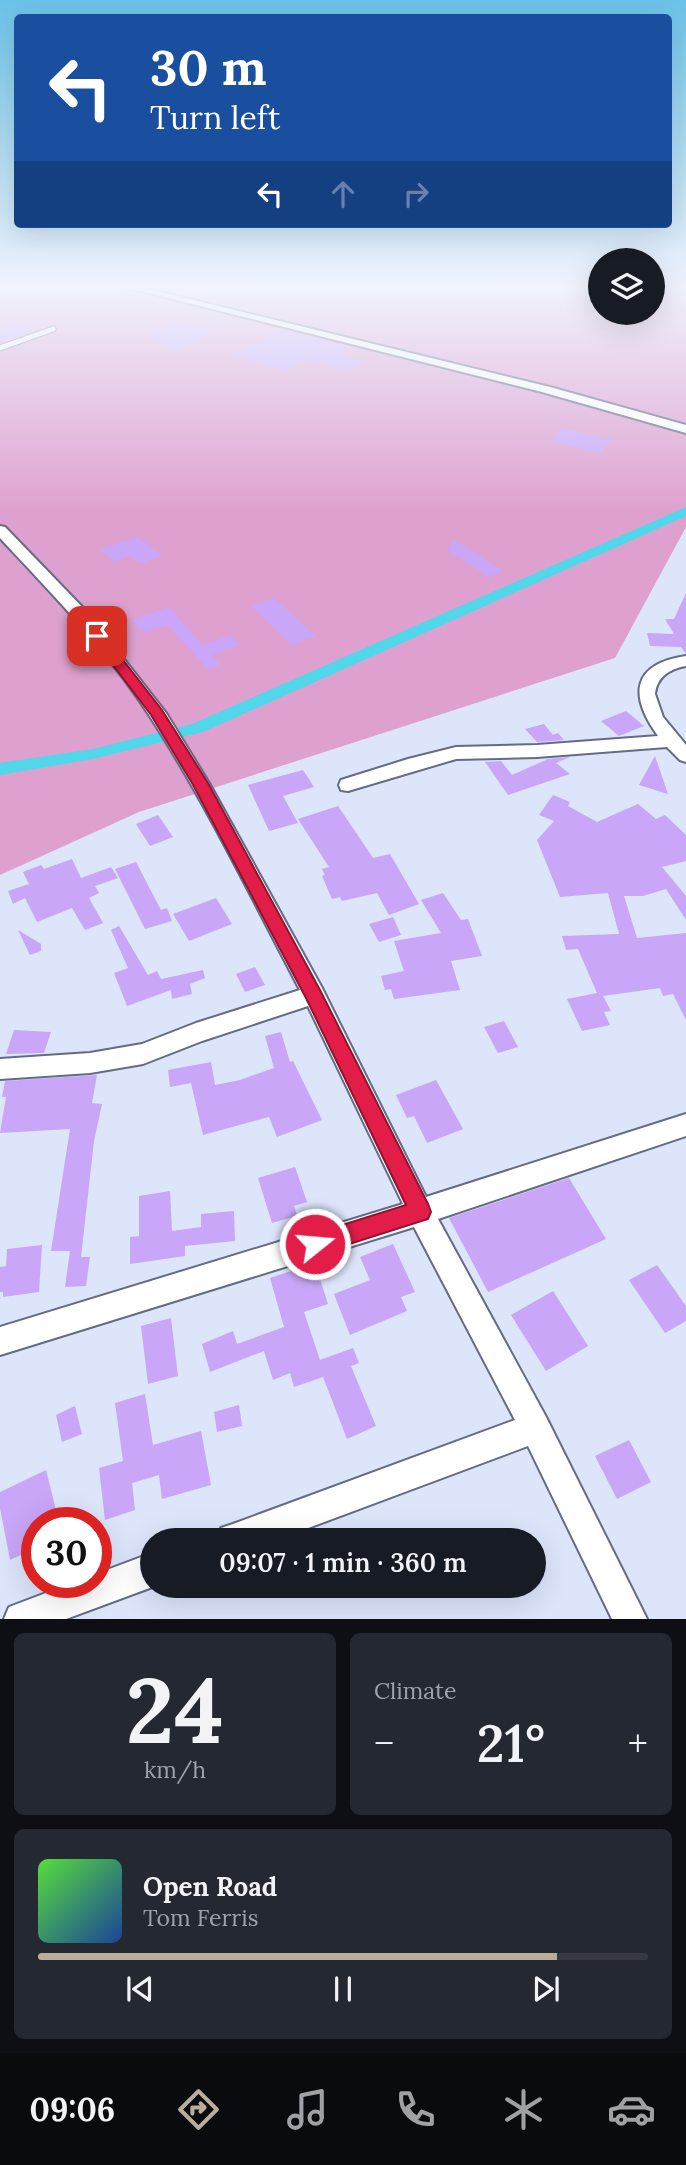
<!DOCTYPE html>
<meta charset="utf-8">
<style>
body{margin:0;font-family:Lora,serif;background:#242831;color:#f1f3f6;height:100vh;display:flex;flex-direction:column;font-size:26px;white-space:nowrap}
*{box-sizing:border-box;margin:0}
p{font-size:23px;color:#9ea1a6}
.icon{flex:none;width:38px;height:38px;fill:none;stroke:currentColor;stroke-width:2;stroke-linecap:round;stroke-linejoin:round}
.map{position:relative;height:1619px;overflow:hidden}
.panel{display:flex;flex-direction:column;gap:14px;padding:14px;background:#0d0f14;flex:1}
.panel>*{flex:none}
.banner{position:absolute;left:14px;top:14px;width:658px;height:214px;border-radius:7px;box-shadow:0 7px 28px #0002;background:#1a4fa0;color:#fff;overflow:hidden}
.buttons{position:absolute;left:588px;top:248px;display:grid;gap:14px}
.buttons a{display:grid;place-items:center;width:77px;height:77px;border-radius:50%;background:#171b24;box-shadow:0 7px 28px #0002;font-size:35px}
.speed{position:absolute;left:21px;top:1507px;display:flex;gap:14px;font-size:35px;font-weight:700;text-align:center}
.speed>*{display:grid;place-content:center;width:91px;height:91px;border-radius:50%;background:#171b24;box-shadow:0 7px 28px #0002;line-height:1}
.speed .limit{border:10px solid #d22;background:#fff;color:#111}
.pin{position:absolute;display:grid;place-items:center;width:60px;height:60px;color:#fff;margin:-30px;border-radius:14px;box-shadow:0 4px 10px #0006}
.me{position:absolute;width:77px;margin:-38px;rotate:73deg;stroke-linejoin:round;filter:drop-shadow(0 0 5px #0008)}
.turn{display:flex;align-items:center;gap:24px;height:147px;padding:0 21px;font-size:32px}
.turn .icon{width:91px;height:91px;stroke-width:2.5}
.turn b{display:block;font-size:49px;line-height:60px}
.lanes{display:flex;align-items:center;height:66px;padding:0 21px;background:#0003;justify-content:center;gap:35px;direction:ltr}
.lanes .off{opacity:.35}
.big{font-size:52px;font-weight:600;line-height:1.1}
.panel .widget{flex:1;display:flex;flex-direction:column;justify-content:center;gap:10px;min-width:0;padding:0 24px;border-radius:10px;background:#242831}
.panel .dial{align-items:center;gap:0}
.dial b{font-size:91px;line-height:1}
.song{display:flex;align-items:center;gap:21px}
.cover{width:84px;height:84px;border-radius:10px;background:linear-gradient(135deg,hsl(110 70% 55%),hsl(220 70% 35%))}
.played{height:7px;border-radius:4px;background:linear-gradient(90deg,#baad9c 85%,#363941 85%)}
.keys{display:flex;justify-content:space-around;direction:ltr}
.heat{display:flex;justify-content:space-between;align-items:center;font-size:38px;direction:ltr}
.panel .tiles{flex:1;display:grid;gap:14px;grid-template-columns:1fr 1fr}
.widget:last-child{grid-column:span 2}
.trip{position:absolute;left:140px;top:1528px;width:406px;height:70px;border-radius:35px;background:#171b24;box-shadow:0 7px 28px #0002;font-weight:600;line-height:70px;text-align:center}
.menu{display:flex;height:112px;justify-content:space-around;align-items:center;background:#090b0e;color:#9ea1a6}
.menu .icon{width:49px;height:49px}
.menu .on{color:#baad9c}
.menu b{font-size:32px;color:#f1f3f6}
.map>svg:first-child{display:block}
</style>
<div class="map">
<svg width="686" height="1619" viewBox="0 0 686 1619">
<rect width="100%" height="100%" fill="#dde5fb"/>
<!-- green -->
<path fill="#dea0cf" d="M0 287H600V313H653V287H686V527L615 658 139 812 0 875Z"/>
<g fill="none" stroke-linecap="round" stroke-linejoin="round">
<!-- canal -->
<path fill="#50d7e9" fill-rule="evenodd" d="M686 507V516L203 732 93 759 0 775V763L93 749 192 724Z"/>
</g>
<!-- building -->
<g fill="#c9a6f7">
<path d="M176 322 190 325 215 332 178 351 149 337Z"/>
<path d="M19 323 36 330 0 342V330Z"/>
<path d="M281 331 350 348 339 354 365 362 347 371 306 361 287 371 233 356Z"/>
<path d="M562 428 612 440 601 453 550 441Z"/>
<path d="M138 537 163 555 141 564 130 556 116 562 99 550Z"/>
<path d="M454 540 503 571 489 577 447 550Z"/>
<path d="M686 593V654L681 647 650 646 647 633 674 634 665 619H674Z"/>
<path d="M274 598 316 636 292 645 251 606Z"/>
<path d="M169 607 203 645 230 635 240 645 212 655 221 665 208 669 167 625 143 633 132 620Z"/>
<path d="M626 711 644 726 619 736 601 721Z"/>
<path d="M544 724 553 735 558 733 564 740 537 742 525 729Z"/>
<path d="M655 756 668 794 639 785Z"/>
<path d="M570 757 556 763 570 774 508 795 485 762 501 761 512 775 548 759Z"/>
<path d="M303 770 314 787 283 796 298 823 269 831 248 785Z"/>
<path d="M553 795 570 802 568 806 597 822 638 804 656 819 665 815 686 835V861L662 867 686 896V920L666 889 643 896H624L637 938 686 933V1020L673 994 663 996 660 988 603 996 611 1011 604 1012 610 1025 582 1031 567 999 597 993 578 949 566 950 562 936 619 934 608 893 560 897 537 840 554 821 539 815Z"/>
<path d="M338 806 373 858 390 854 419 904 389 915 377 893 342 901 340 897 332 899 322 876 325 875 322 869 329 867 298 819Z"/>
<path d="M158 815 173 837 150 846 136 824Z"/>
<path d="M72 859 81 878 111 867 118 878 95 886 99 893 89 898 103 923 85 930 72 908 37 922 25 898 13 904 8 891 29 884 23 872 41 865 44 869Z"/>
<path d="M136 862 161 910 167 908 172 921 145 929 115 869Z"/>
<path d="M443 893 461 920 468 919 482 956 451 961 460 990 394 999 391 989 385 990 381 976 404 971 394 941 441 933 421 900Z"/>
<path d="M216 898 232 924 189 941 173 914Z"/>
<path d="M393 917 401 935 379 942 369 924Z"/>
<path d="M119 926 148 975 157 971 161 979 203 970 205 978 190 984 192 994 172 999 171 990 127 1006 114 973 128 968 111 930Z"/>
<path d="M18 930 41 944V951L30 955Z"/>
<path d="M255 967 265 985 245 992 236 974Z"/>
<path d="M504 1021 518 1047 498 1053 484 1027Z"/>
<path d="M14 1030 51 1032 44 1053 6 1054Z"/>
<path d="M281 1032 290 1062 293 1061 322 1120 277 1137 269 1117 203 1135 191 1083 170 1087 168 1070 211 1062 215 1085 240 1080 274 1068 265 1036Z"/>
<path d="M97 1075 92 1103 102 1104 94 1141 81 1257H90L86 1286 65 1287 70 1251H51L70 1129 0 1133 6 1097H2L5 1081Z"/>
<path d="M436 1080 463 1129 427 1143 414 1116 407 1118 396 1095Z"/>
<path d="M295 1167 307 1202 294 1206 297 1216 272 1223 258 1178Z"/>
<path d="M569 1178 606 1239 488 1292 449 1218Z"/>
<path d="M170 1191 172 1231 201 1227V1214L234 1211 235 1241 185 1246V1256L130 1264V1237L139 1236V1196Z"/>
<path d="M393 1244 415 1292 401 1297 407 1311 350 1335 334 1294 370 1280 360 1257Z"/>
<path d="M42 1245 39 1292 3 1297V1292H0V1267L6 1266 7 1249Z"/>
<path d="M315 1263 328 1304 304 1312 320 1360 353 1348 359 1363 351 1366 376 1426 347 1439 323 1377 294 1387 290 1373 273 1380 264 1351 210 1372 202 1344 233 1331 237 1344 284 1327 270 1278Z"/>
<path d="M657 1265 686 1306V1321L665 1333 629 1280Z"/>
<path d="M553 1291 588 1346 546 1371 511 1315Z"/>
<path d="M171 1318 178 1376 148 1384 141 1326Z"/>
<path d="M145 1394 153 1445 201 1431 211 1485 162 1499 159 1475 132 1483 135 1510 105 1520 99 1468 123 1461 115 1403Z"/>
<path d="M239 1405 242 1426 217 1432 214 1412Z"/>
<path d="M75 1406 82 1434 62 1442 56 1415Z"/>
<path d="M629 1440 651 1482 617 1499 595 1456Z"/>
<path d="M46 1470 59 1522H37V1547L10 1560 0 1508V1492Z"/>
</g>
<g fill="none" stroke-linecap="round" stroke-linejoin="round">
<defs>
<path id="service" d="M0 348 53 329"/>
<g id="minor">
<path d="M125 287H140L550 387 686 425V433L542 392Z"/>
<path d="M0 526 5 527 88 613 166 713 209 783 322 988 426 1197 686 1114V1136L438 1219 546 1417 647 1619H612L528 1446 276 1540H217L221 1528 233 1524 515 1420 414 1227 0 1355V1327L403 1204 308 1006 202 1041 143 1064 90 1073 0 1079V1059L90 1053 142 1044 196 1023 300 990C252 899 207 805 151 718 109 652 53 595 0 538Z"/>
<path d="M686 656V666C669 669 657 677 655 694L663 717 686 745V762L680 760 667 747 537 757 456 759 348 791 341 790 339 785 341 780 408 759 456 747 537 745 658 736C629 696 631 664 686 656Z"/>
<path d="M152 1553V1586H155L66 1619H4L9 1607 75 1582H96V1574Z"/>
</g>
</defs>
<!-- service casing -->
<use href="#service" stroke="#646c84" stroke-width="7"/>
<!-- minor casing -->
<use href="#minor" stroke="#646c84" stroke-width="4"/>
<!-- service -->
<use href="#service" stroke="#fff" stroke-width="5"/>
<!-- minor -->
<use href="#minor" fill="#fff" fill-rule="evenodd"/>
</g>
<!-- sky -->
<linearGradient id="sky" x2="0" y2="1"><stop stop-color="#6bc2e8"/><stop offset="0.56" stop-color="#f0f3fd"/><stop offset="1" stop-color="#f0f3fd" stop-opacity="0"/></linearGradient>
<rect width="686" height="513" fill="url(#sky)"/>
<!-- route -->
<path fill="#e11d48" stroke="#92132f" stroke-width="2" d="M97 632 102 633 162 710 208 783 320 990 428 1204 431 1212 428 1219 315 1255 307 1252 304 1244 307 1236 406 1205 306 998 192 783 151 715 91 636Z"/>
</svg>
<div class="buttons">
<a><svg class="icon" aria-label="layers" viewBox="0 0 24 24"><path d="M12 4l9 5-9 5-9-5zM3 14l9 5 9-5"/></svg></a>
</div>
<div class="speed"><div class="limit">30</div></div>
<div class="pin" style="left:97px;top:636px;background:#d93025"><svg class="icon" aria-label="arrive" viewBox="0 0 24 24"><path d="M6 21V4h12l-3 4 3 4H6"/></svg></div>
<svg class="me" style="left:315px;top:1244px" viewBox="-20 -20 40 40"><circle r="17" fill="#e11d48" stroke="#fff" stroke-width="3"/><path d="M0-11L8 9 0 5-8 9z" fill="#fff"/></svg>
<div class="trip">09:07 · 1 min · 360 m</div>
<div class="banner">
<div class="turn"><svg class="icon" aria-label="left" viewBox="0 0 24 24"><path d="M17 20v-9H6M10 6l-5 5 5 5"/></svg><div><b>30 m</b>Turn left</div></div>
<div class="lanes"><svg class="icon" aria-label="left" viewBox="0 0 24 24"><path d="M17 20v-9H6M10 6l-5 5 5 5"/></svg><svg class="icon off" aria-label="ahead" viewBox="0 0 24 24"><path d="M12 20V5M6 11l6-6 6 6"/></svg><svg class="icon off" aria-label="right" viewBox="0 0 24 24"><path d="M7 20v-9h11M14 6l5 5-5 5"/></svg></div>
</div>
</div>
<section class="panel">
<div class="tiles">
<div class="widget dial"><b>24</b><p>km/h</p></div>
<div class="widget"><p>Climate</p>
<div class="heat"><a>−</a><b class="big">21°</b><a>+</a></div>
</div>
<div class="widget">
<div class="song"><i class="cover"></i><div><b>Open Road</b><p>Tom Ferris</p></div></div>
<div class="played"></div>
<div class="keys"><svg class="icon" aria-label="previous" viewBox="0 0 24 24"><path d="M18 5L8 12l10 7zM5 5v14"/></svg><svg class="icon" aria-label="pause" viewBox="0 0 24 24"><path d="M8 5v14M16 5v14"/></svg><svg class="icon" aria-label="next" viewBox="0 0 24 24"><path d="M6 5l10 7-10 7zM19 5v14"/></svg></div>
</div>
</div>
</section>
<nav class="menu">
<b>09:06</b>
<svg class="icon on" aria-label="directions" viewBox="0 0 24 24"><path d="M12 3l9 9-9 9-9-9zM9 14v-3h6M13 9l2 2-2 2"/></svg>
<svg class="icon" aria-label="music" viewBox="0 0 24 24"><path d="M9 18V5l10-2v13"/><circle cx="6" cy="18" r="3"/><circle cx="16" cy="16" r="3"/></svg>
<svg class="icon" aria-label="phone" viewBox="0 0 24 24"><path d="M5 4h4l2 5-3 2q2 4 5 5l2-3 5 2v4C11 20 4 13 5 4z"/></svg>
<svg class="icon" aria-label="climate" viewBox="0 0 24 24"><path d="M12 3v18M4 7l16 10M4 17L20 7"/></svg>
<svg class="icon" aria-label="car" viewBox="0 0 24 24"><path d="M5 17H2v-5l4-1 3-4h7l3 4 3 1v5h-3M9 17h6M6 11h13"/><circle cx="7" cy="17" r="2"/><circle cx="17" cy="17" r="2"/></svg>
</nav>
